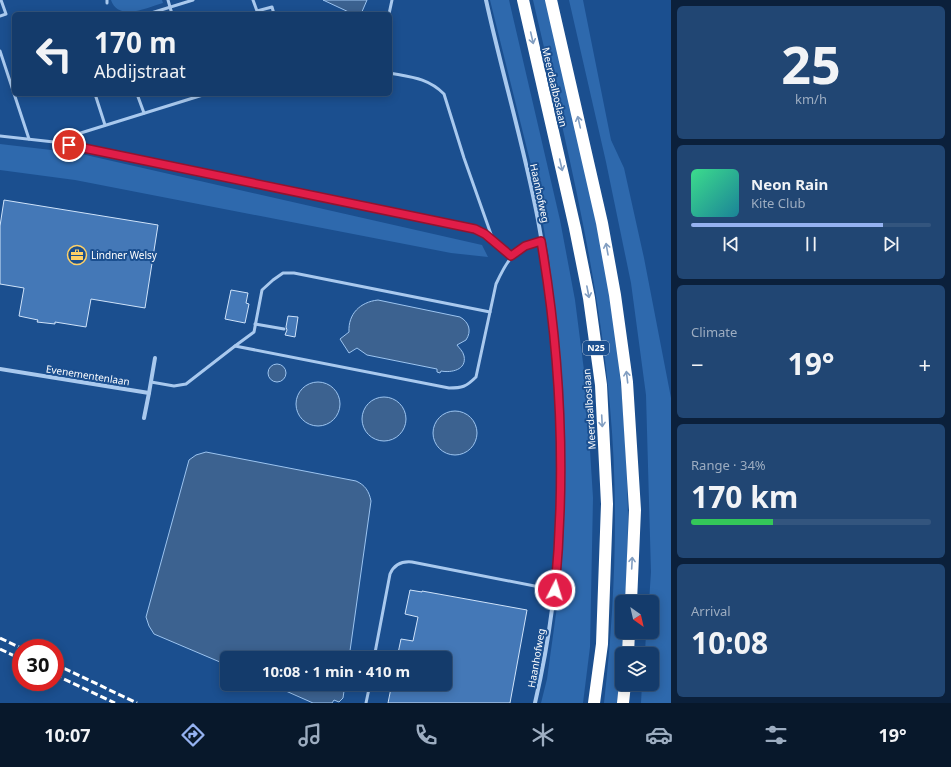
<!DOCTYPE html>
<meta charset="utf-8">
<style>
body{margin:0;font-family:"Noto Sans",sans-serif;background:#214673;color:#f1f3f6;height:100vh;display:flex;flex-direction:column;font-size:15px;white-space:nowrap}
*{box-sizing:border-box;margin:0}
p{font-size:13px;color:#9dadc1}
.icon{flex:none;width:22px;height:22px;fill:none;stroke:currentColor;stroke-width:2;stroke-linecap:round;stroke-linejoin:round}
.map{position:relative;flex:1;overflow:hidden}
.panel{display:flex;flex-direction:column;gap:6px;padding:6px;background:#0b203b;width:280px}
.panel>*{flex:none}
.guide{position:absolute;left:12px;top:12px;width:380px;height:84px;border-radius:6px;box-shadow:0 2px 10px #0003,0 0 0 1px #33557e;background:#143b6b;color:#f1f3f6;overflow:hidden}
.needle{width:26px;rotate:146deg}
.fabs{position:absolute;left:615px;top:595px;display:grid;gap:8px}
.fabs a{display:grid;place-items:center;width:44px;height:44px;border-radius:6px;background:#143b6b;box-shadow:0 2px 10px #0003,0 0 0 1px #33557e;font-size:20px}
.speed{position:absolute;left:12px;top:639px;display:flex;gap:8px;font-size:20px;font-weight:700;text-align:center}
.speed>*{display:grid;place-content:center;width:52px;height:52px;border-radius:50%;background:#143b6b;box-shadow:0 2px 10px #0003,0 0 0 1px #33557e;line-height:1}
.speed .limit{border:6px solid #d22;background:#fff;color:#111}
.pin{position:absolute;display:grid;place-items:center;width:34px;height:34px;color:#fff;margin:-17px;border:2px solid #fff;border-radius:50%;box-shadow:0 1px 4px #0007}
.me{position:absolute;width:44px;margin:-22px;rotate:5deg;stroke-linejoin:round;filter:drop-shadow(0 0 3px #0008)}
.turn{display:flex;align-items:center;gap:14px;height:84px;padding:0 16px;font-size:18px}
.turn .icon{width:52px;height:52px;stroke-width:2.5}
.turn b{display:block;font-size:28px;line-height:34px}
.big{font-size:30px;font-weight:700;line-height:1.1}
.panel .tile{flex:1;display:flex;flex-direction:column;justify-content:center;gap:6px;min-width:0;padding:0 14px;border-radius:6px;background:#214673}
.panel .dial{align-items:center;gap:0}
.dial b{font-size:52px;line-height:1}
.song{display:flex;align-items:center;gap:12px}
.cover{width:48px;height:48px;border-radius:6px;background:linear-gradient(135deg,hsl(150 70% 55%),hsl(190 70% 35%))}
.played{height:4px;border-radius:2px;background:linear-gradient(90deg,#95b2f1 80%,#33557e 80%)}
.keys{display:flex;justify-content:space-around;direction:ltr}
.heat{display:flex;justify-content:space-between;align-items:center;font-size:22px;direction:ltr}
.charge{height:6px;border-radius:3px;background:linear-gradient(90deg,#34c759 34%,#33557e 0)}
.trip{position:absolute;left:220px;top:651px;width:232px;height:40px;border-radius:6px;background:#143b6b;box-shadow:0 2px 10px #0003,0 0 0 1px #33557e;font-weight:700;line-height:40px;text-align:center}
.tabs{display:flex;height:64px;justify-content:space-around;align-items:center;background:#08182b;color:#9dadc1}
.tabs .icon{width:28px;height:28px}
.tabs .on{color:#95b2f1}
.tabs b{font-size:18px;color:#f1f3f6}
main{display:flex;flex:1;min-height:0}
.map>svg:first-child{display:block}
</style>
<main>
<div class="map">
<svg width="671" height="703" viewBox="0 0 671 703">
<rect width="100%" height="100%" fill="#1b4f8f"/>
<!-- green -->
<g fill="#2e69ad">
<path d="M111 0H162L163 3C149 7 118 22 111 0Z"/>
<path d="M490 0H509L560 220 575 300 586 386 593 498 590 647 583 703H541L547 679 560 585 563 542 565 492 563 389 549 259 537 189Z"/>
<path d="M533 0H546C572 117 605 238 618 357 624 410 627 463 628 516 628 545 626 573 626 602H622V632H625L617 703H604C615 605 619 505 610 407 598 269 564 134 533 0Z"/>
<path d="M569 0H583L611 140 624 168 644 258 671 398V703H641L642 684H652V654H645L646 632H652V602H649L651 572 646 395 631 283 606 162Z"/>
<path d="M0 144 77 153 482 245 488 257 451 253 75 180 0 170Z"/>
</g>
<!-- water -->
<g fill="#3c6290" stroke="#9cc4f0">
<path d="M323 0H367L361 14H353Z"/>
<path d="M378 300 460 317C469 322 472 331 466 340L457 345C459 348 463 351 464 356 467 370 451 373 441 371L440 373 437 372V369L367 355 357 348 349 353 340 339 349 332C348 314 360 302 378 300Z"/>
<circle cx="277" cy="373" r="9"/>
<circle cx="318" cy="404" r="22"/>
<circle cx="384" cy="419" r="22"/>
<circle cx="455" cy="433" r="22"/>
<path d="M206 452 356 481C365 485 369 491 371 501L349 658H227V665L154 634 149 626 146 617 189 460 196 455Z"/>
<path d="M270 684H345L343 698 339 702 334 700 332 703H313Z"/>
</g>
<!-- building -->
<g fill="#4478b7" stroke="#cfe3fa">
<path d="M4 200 158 225 145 308 91 299 86 327 55 322V324L37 322 38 320 19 316 24 288 0 284V226Z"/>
<path d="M231 290 248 293 246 303 249 304 245 323 225 319Z"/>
<path d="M288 316 298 317 295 337 285 335 287 330 286 327Z"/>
<path d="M410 590 422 592V591L527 610 510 703H388L391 688 404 690 405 684H445V658H397L401 639 413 641 418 617 405 614Z"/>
</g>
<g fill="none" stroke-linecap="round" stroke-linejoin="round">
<!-- lane -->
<g stroke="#a9c9ee" stroke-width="3">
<path d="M107 0V3"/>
<path d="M168 0 172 14"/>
<path d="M253 0 257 11 272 7 274 14"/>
<path d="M148 14 193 0"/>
<path d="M389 14 392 0"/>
<path d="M0 16 6 14 1 0"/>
<path d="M0 51 29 139"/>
<path d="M95 94 105 125"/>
<path d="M137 94 144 113"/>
<path d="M0 136 54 142 475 229 485 234 493 240 464 158 444 94C428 78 411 77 390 73"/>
<path d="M55 141 206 94"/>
<path d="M493 240 511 256"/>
<path d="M255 324 284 329"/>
<path d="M235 346 254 332 262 290 273 280 283 273H294L490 312"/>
<path d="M151 382 174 386 186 384 235 346 449 388C462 388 466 387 476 377L496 284C508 258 513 250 541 241"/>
<path d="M374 658 390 574C394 565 402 561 412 562L555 590"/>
<path d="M366 703 370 684"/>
</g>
<!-- street -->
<g stroke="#a9c9ee" stroke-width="4">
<path d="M486 0C502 73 524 146 538 220 567 379 572 544 535 703"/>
<path d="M0 369 149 393 144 418"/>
<path d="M149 393 155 358"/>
</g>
<!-- highway -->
<g stroke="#fff" stroke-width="12">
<path d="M523 0 575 228 589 298 601 385 607 504 602 644 594 703"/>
<path d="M551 0 602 223 615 295 627 382 635 510 631 602"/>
<path d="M628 654 629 632"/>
<path d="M623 703 625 684"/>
</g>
<!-- rail -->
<g stroke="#fff" stroke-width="3" stroke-dasharray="7 3" stroke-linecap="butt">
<path d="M0 638 21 648"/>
<path d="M0 649 21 659"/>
<path d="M55 664 137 703"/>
<path d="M55 675 115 703"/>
</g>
</g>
<!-- one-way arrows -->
<defs><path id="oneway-shaft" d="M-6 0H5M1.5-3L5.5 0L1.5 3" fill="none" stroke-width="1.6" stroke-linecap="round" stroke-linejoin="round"/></defs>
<g stroke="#829ec1">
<use href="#oneway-shaft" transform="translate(532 38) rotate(77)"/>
<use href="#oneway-shaft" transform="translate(579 122) rotate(-103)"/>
<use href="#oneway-shaft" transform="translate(561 165) rotate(77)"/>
<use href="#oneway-shaft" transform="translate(607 249) rotate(-100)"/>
<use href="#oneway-shaft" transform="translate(588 292) rotate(79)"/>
<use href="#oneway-shaft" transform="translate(627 377) rotate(-97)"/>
<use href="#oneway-shaft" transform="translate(602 421) rotate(87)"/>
<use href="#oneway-shaft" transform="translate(632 563) rotate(-87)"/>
</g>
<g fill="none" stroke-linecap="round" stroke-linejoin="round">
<defs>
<path id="route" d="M69 145 475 229 485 234 511 256 525 246 541 241C561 357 566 473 555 590"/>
</defs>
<!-- route casing -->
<use href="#route" stroke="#92132f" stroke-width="10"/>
<!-- route -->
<use href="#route" stroke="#e11d48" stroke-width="7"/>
</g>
<!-- icons -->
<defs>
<symbol id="office-ring" viewBox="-11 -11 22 22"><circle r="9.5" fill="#1b4f8f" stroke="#ffd166" stroke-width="1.5"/><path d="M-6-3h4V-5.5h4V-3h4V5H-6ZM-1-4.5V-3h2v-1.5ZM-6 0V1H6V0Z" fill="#ffd166"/></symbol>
</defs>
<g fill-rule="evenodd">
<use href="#office-ring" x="66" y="244" width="22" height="22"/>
</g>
<g text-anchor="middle" stroke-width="4" stroke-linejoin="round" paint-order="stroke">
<!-- shield labels -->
<rect fill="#1b4f8f" stroke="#bbcadd" stroke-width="1" x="583" y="341" width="26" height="14" rx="3"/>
<g font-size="9" font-weight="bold" fill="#fff">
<text x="596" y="351">N25</text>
</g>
<!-- street labels -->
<g font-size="10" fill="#fff" stroke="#1b4f8f">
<text transform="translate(555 87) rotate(77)" y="4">Meerdaalboslaan</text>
<text transform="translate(540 193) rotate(78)" y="4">Haanhofweg</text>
<text transform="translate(88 375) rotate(9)" y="4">Evenementenlaan</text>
<text transform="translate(589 409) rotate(-94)" y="4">Meerdaalboslaan</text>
<text transform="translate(536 658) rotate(-80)" y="4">Haanhofweg</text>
</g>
<!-- poi labels -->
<g font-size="10" fill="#fff" stroke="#1b4f8f" text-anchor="start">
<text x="91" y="259">Lindner Welsy</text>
</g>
</g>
</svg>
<div class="fabs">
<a><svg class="needle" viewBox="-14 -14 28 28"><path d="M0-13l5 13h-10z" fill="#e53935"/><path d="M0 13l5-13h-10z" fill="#9dadc1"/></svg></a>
<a><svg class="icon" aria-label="layers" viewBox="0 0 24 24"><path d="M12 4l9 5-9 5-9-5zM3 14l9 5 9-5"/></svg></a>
</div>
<div class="speed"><div class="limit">30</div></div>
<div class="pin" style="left:69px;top:145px;background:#d93025"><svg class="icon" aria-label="arrive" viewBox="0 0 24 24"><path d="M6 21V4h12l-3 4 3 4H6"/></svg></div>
<svg class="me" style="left:555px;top:590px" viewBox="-20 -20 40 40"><circle r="17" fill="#e11d48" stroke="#fff" stroke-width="3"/><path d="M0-11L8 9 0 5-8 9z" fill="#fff"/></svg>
<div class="trip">10:08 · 1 min · 410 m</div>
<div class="guide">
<div class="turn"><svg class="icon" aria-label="left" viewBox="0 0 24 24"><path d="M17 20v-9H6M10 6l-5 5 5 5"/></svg><div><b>170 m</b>Abdijstraat</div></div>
</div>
</div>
<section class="panel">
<div class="tile dial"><b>25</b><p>km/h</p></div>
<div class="tile">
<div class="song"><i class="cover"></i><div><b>Neon Rain</b><p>Kite Club</p></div></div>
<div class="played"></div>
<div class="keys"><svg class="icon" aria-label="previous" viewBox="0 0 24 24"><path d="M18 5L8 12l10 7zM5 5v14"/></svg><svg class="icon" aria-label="pause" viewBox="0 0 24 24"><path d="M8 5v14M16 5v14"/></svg><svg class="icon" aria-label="next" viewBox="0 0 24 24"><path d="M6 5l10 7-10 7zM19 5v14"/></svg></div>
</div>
<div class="tile"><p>Climate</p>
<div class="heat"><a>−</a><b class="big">19°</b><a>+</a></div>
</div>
<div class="tile"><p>Range · 34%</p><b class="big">170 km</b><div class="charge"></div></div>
<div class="tile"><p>Arrival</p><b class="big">10:08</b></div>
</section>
</main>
<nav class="tabs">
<b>10:07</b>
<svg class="icon on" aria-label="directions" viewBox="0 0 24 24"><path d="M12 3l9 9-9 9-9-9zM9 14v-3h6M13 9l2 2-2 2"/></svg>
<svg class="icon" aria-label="music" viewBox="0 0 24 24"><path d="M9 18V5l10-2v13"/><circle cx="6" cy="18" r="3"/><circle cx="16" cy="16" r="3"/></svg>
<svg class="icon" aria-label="phone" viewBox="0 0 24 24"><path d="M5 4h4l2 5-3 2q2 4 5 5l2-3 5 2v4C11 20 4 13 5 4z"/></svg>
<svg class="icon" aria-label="climate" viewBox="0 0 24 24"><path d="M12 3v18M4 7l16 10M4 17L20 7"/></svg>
<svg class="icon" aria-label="car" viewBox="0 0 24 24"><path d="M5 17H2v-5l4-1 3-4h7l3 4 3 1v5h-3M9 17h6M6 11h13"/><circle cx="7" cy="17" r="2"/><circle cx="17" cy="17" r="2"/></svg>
<svg class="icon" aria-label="filters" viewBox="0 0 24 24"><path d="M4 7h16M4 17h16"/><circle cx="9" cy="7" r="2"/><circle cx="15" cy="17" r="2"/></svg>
<b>19°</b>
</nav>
